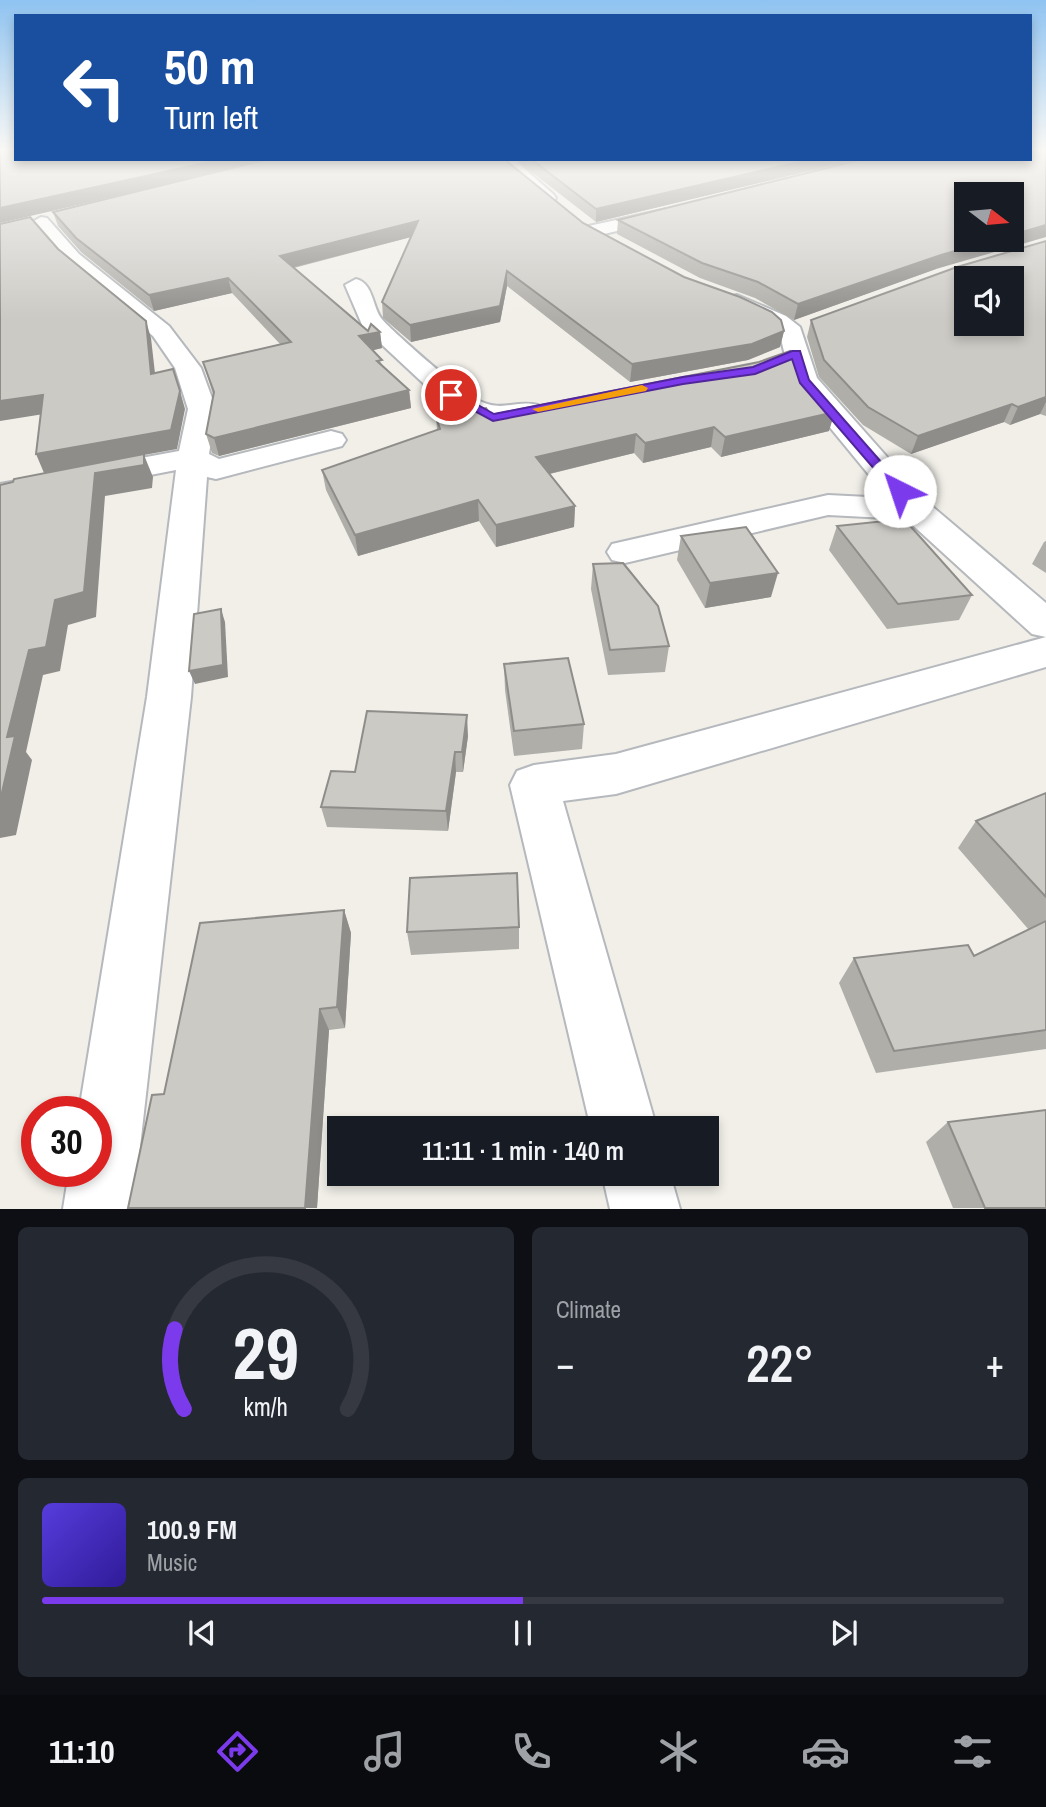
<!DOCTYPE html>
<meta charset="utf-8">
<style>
body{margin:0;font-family:"Archivo Narrow",sans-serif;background:#242831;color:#f1f3f6;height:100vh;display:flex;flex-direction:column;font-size:26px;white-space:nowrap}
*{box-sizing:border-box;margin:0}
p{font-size:23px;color:#9ea1a6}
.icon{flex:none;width:38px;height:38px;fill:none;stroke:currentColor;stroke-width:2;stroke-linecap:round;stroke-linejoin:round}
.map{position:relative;height:1209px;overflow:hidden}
.panel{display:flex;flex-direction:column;gap:18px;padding:18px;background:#0d0f14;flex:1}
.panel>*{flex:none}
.guide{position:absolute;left:14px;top:14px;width:1018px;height:147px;border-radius:0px;box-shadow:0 4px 10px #0003;background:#1a4fa0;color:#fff;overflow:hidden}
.needle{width:46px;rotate:106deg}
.controls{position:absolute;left:954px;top:182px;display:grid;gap:14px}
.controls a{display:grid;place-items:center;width:70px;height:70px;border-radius:0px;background:#171b24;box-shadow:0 4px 10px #0003;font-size:35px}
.speed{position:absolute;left:21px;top:1096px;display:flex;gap:14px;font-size:35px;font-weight:700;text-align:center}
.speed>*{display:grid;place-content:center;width:91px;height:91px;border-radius:50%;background:#171b24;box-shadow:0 4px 10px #0003;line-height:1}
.speed .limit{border:10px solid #d22;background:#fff;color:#111}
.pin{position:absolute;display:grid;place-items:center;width:60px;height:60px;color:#fff;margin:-30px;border:4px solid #fff;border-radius:50%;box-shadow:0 2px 7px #0007}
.me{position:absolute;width:77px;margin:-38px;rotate:319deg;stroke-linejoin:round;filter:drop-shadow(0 0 5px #0008)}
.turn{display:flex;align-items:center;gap:24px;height:147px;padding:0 35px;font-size:32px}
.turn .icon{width:91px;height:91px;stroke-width:2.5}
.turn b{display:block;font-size:49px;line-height:60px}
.big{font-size:52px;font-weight:600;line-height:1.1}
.panel .card{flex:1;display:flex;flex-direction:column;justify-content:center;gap:10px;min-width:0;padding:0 24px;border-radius:10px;background:#242831}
.panel .dial{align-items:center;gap:0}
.dial svg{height:182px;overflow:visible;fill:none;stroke:#363941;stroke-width:7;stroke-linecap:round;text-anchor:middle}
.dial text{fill:#f1f3f6;stroke:none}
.song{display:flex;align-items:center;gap:21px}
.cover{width:84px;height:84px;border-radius:10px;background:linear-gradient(135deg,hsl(250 70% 55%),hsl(250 70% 35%))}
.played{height:7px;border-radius:4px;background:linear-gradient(90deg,#7c3aed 50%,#363941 50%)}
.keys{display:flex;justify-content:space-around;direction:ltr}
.heat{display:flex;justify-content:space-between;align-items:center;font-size:38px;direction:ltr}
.panel .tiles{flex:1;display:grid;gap:18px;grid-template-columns:1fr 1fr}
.card:last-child{grid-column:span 2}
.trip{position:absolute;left:327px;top:1116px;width:392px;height:70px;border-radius:0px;background:#171b24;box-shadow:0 4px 10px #0003;font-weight:600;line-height:70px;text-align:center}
.tabs{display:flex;height:112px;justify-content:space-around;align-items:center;background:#090b0e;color:#9ea1a6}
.tabs .icon{width:49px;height:49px}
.tabs .selected{color:#7c3aed}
.tabs b{font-size:32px;color:#f1f3f6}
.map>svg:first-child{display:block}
</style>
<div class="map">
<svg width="1046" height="1209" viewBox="0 0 1046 1209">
<rect width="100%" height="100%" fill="#f1efe8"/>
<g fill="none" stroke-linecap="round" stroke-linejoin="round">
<defs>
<g id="minor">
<path d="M501 159H520L517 162 553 194 556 198 553 202H541L502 164Z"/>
<path d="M667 209 676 214 673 218 591 237 582 231 584 227Z"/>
<path d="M41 217 47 218 79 254 169 326 201 368 216 409 209 454 219 459 331 431 342 434 346 440 342 446 216 479 207 477 191 697 133 1209H63L69 1171H96V1111H79L147 697 176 470 0 504V484L179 451 188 409 175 368 153 336 65 262 32 222Z"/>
<path d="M356 279C373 283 372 305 381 318 387 327 465 395 475 399 505 414 512 399 538 405L542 411 538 417 493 426 452 410 363 327 345 285Z"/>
<path d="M737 295 786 316 800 327 817 378 927 502 1046 603V667L616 794 563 801 657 1129H591L510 785 517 771 534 765 616 754 1046 637 1032 634 906 519 828 515 625 563 612 560 607 552 612 544 828 495 888 498 791 380 780 335 770 326 729 307 726 302 729 297Z"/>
<path d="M602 1174H670L680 1209H610Z"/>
</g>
</defs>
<!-- minor casing -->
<use href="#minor" stroke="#b5b8bc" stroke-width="4"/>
<!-- minor -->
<use href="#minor" fill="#fff" fill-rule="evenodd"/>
</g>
<!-- wall -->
<g fill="#afaea9">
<path d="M0 152 583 223 784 331 780 347 748 360 630 382 507 286 500 322 411 342 383 318 382 302 411 237 294 268 368 331 380 332 382 348 373 350 383 366 409 390 411 408 219 456 212 453 206 434 213 394 203 362 280 344 232 293 154 311 81 252 58 226 53 212 143 190Z"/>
<path d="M520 159H859L596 222 520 163Z"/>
<path d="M618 220 936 269 794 320 755 298 700 278 617 234Z"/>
<path d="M1046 241V416L1040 414 1010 425 1004 422 911 454 863 425 819 377 807 337 811 320Z"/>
<path d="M798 369 829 431 721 457 711 447 643 463 634 453 550 474 575 506 574 527 496 547 479 521 358 556 326 490 322 470 437 430 436 417 491 415Z"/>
<path d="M837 526 972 595 959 620 887 629 829 550Z"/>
<path d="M681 536 771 597 705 608 677 560Z"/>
<path d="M1046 541V573L1032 564 1044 542Z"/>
<path d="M593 564 669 646 665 672 608 675 591 589Z"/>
<path d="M504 664 584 724 582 749 514 756 505 690Z"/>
<path d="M468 736 463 772H456L448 831 327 827 321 807 355 772Z"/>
<path d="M1046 793V1049L876 1073 839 983 854 958 974 956 1029 930 958 848 976 821Z"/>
<path d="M344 910 351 933 345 1028 329 1030 317 1208H128L164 1094Z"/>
<path d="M519 927V949L411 955 407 932Z"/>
<path d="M948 1122 1046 1208H953L926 1142Z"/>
</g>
<!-- shaded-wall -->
<g fill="#8f8d8a">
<path d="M223 159H277L0 223V208Z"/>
<path d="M812 159H859L596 222V209Z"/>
<path d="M418 221 419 235 283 270 280 256Z"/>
<path d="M1046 225V237L936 269 794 320 798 304 941 255 994 240H1012V235Z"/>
<path d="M507 271V286L500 322 411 342 410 325Z"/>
<path d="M228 278 232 293 154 311 149 295Z"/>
<path d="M146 321 151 338 157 391 151 374Z"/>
<path d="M784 331 780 347 748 360 630 382 632 364Z"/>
<path d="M380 332 382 348 362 353 359 336Z"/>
<path d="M409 390 411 408 219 456 214 438Z"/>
<path d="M180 391 185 409 177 449 144 455 153 477 152 488 105 496 96 617 68 625 60 671 43 675 26 752 32 760 16 835 0 838V801L7 737 44 473 36 454Z"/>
<path d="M43 395 50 413 0 421V401Z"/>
<path d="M1046 397V402L1040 414 1010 425 1018 407Z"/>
<path d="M1012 404 1004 422 911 454 918 436Z"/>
<path d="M835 412 829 431 721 457 725 437Z"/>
<path d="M714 427 711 447 643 463 645 443Z"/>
<path d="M636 434 634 453 536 477V457Z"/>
<path d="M478 500 479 521 358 556 355 535Z"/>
<path d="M575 506 574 527 496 547V525Z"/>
<path d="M778 573 771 597 705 608 710 583Z"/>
<path d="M221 609 225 622 228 677 195 684 189 671Z"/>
<path d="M467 715 468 736 463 772 462 752Z"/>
<path d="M455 752 456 772 448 831 446 811Z"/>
<path d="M344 910 351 933 345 1028 337 1007Z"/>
<path d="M320 1009 329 1030 317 1208H305Z"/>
</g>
<!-- building -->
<g fill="#cccac5" stroke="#8f8d8a" stroke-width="2" fill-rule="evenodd">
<path d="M16 150V159H223L0 208V152Z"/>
<path d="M1031 150H1046V225L1012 235V194H966V240H994L941 255 798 304 758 282 702 263 618 220 863 159H1031Z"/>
<path d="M269 159H504L583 223 684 277 740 297 772 312 781 320 784 331 752 344 632 364 507 271 500 306 410 325 382 302 418 221 280 256 368 331 371 324 380 332 359 336 382 360 377 361 409 390 214 438 206 434 214 392 203 362 291 342 228 278 149 295 76 238 53 212Z"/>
<path d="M531 159H812L596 209Z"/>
<path d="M30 217 58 249 146 321 151 374 173 369 180 391 171 430 36 454 43 395 0 401V224Z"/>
<path d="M1046 241V397L1018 407 1012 404 918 436 868 407 824 360 811 320 957 267ZM966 278H1012V324H966Z"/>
<path d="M790 351 798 369 835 412 725 437 714 427 645 443 636 434 536 457 575 506 496 525 478 500 355 535 322 470 440 429 436 417 486 408 491 415 759 362Z"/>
<path d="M144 454V465L95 473 84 592 55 600 46 647 29 650 7 737 15 736 0 801V485L13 482 14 479Z"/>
<path d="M904 519 972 595 898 604 837 526Z"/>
<path d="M746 527 778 573 710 583 681 536Z"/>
<path d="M623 563 658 606 669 646 610 650 593 564Z"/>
<path d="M221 609 223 665 189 671 194 614Z"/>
<path d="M568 658 584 724 514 731 504 664Z"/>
<path d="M367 711 467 715 462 752H455L446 811 321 807 331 771 355 772Z"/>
<path d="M1046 793V897L976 821Z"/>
<path d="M517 873 519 927 407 932 410 878Z"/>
<path d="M344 910 337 1007 320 1009 305 1208H128L152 1095 164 1094 200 923Z"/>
<path d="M1046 921V1030L894 1051 854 958 968 945 974 956Z"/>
<path d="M1046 1110V1208H985L948 1122Z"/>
</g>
<!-- sky -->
<linearGradient id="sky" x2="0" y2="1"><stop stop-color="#8fc3f1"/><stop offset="0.47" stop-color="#f9f8f5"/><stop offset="1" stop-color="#f9f8f5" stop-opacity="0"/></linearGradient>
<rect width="1046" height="319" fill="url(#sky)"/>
<!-- route -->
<path fill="#7c3aed" stroke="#51269a" stroke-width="2" d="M792 351H800L809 380 904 488V493H895L800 383 792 359 755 374 683 384 493 421 445 395 455 392 494 414 683 377 753 367Z"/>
<!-- slow -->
<path fill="#f59e0b" d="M642 385 648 388 646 391 538 412 532 409Z"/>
</svg>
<div class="controls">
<a><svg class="needle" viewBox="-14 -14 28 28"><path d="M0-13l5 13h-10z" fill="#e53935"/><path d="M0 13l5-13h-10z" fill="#9ea1a6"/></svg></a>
<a><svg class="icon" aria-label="sound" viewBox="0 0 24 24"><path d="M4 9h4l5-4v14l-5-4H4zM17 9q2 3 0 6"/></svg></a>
</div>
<div class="speed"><div class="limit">30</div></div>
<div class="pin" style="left:451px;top:395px;background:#d93025"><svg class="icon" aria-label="arrive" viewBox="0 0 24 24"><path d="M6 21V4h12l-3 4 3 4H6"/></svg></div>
<svg class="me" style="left:900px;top:491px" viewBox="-20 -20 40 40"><circle r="19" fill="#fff"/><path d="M0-13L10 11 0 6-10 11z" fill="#7c3aed"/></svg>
<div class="trip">11:11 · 1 min · 140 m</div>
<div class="guide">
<div class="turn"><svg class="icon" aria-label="left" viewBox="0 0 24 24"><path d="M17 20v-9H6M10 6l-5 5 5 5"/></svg><div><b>50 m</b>Turn left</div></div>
</div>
</div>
<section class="panel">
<div class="tiles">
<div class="card dial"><svg viewBox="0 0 100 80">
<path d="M14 69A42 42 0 1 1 86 69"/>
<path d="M14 69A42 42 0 0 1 10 34" stroke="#7c3aed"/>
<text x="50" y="56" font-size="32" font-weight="700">29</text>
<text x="50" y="72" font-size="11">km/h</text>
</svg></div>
<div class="card"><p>Climate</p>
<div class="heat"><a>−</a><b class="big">22°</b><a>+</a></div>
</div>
<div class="card">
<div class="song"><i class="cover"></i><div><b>100.9 FM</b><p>Music</p></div></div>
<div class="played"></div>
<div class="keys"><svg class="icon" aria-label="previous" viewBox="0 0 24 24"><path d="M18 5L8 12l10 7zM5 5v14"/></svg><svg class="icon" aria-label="pause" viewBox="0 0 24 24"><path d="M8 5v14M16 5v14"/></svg><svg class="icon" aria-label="next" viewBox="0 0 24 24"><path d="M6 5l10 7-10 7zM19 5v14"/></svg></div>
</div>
</div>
</section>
<nav class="tabs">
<b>11:10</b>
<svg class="icon selected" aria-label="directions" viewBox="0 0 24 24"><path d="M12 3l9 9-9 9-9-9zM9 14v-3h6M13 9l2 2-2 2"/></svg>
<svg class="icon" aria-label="music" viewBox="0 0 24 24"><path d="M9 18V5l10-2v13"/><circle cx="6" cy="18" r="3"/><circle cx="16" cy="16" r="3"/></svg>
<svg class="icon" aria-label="phone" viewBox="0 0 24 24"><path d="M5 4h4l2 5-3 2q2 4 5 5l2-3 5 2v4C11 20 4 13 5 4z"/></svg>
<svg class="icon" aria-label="climate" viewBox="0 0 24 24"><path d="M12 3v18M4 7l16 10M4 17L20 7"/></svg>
<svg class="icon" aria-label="car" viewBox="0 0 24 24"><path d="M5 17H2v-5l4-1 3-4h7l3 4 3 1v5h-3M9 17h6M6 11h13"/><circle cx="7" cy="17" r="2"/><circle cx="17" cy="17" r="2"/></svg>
<svg class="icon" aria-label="filters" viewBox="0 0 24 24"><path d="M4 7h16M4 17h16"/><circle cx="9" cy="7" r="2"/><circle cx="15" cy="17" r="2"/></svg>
</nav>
